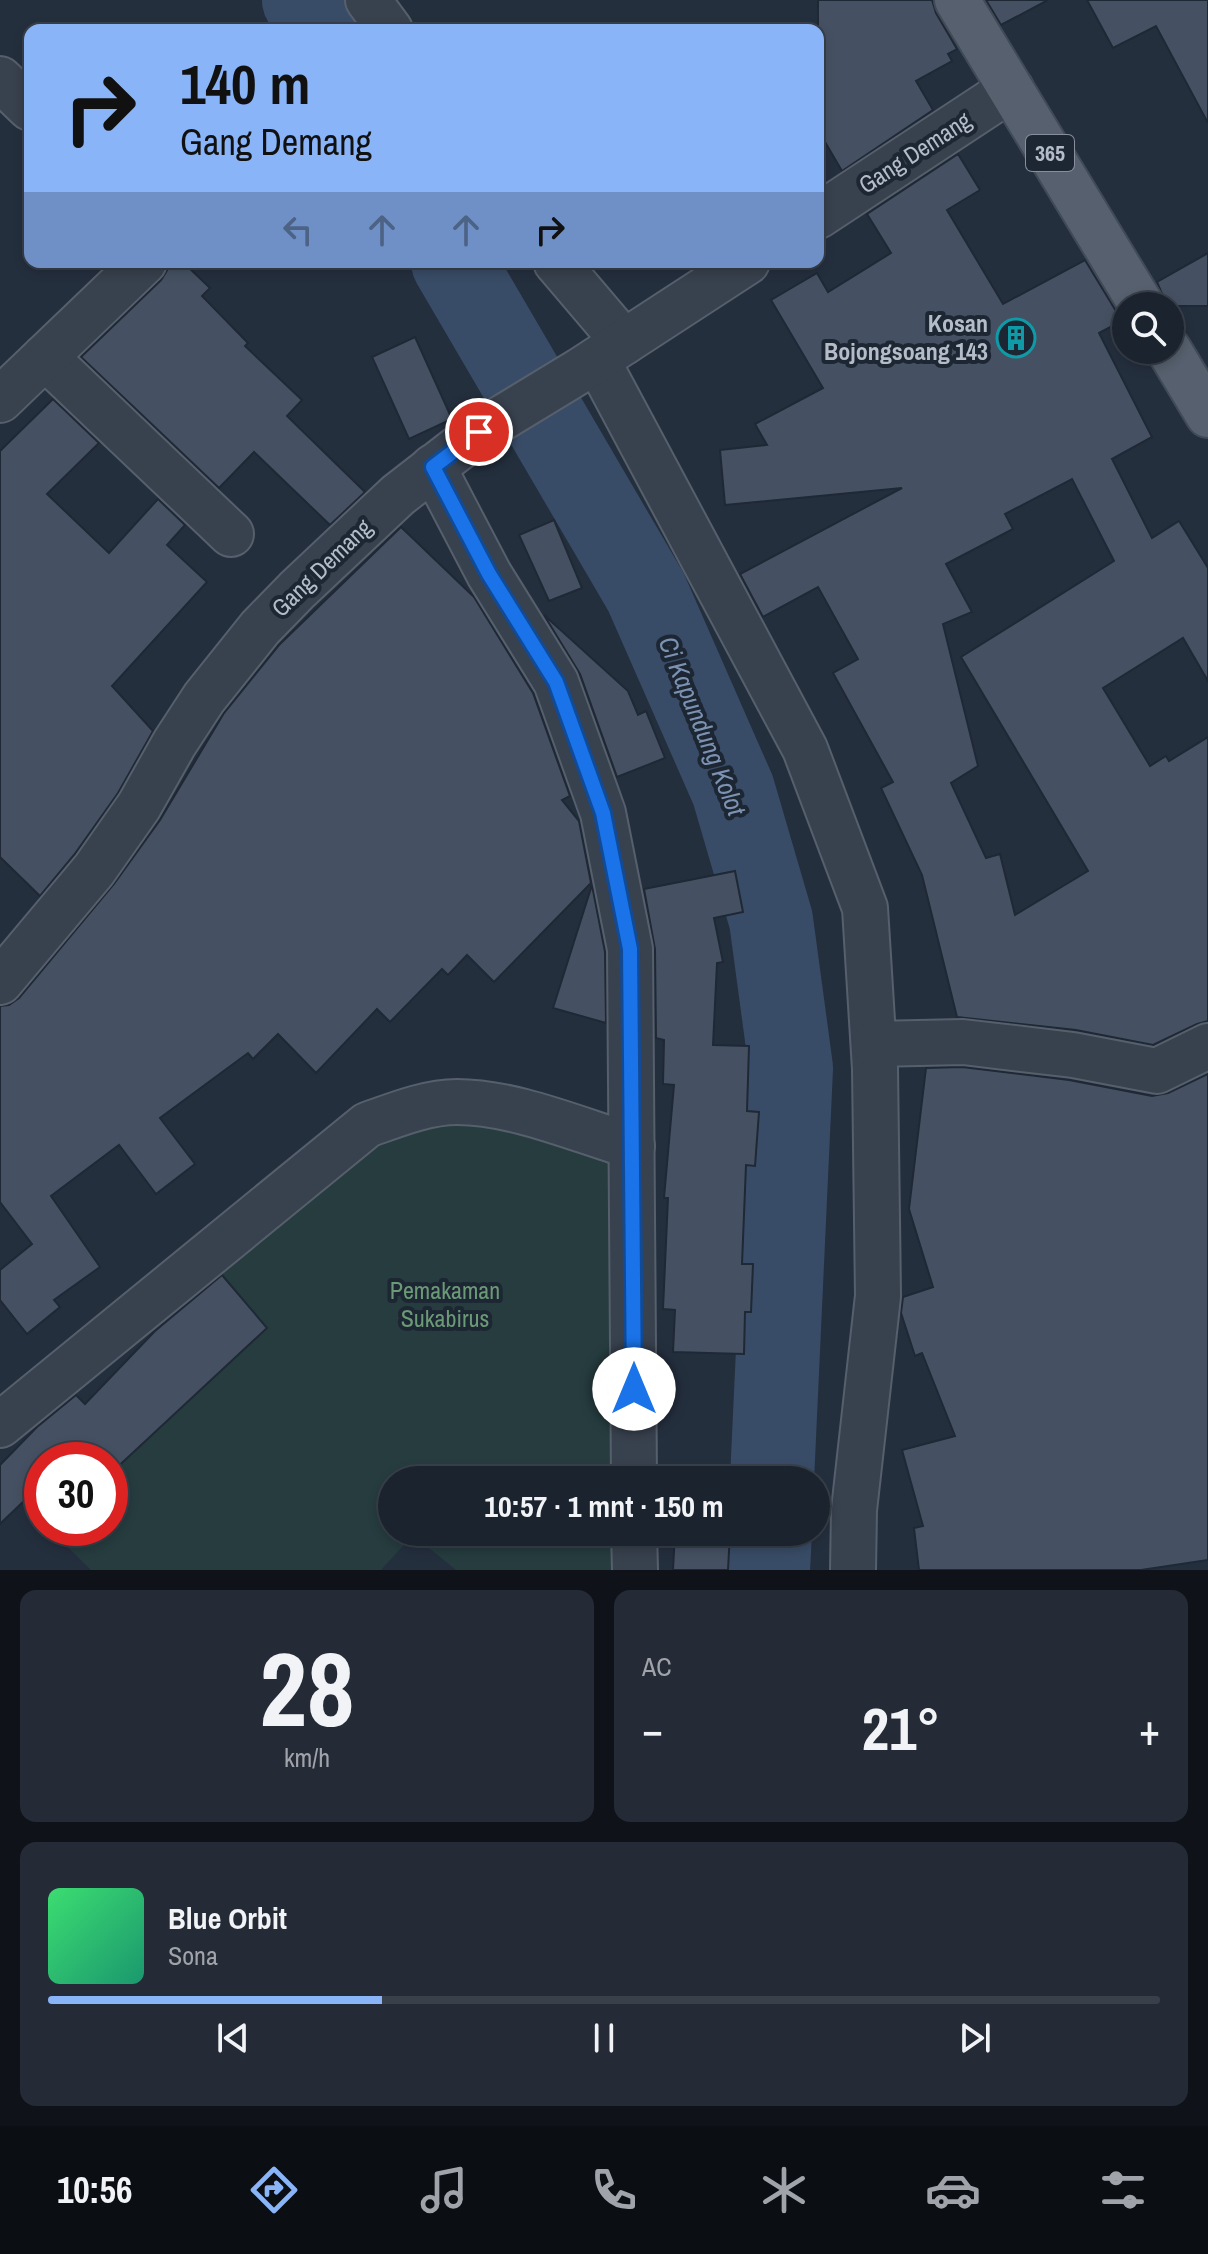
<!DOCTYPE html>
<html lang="id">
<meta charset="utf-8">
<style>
body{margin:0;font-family:"Archivo Narrow",sans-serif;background:#242b36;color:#f1f3f6;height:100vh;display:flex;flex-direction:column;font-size:30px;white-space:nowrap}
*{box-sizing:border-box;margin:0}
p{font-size:26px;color:#a0a4aa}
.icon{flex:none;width:44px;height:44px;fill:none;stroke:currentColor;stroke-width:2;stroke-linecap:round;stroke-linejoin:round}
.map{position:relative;height:1570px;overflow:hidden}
.panel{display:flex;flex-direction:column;gap:20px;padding:20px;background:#0f1319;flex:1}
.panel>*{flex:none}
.guide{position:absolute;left:24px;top:24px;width:800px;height:244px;border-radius:16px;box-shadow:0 4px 12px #0003,0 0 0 2px #39404a;background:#8ab4f8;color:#111;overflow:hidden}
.tools{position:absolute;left:1112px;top:292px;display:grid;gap:16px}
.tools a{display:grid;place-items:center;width:72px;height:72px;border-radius:50%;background:#1b232e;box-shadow:0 4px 12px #0003,0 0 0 2px #39404a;font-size:40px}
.speed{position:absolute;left:24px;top:1442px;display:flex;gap:16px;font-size:40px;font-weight:700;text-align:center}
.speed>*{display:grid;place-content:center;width:104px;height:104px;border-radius:50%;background:#1b232e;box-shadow:0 4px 12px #0003,0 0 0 2px #39404a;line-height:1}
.speed .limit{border:12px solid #d22;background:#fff;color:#111}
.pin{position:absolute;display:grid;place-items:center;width:68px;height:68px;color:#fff;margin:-34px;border:4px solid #fff;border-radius:50%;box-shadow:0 2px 8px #0007}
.me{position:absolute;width:88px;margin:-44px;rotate:0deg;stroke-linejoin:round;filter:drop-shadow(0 0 6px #0008)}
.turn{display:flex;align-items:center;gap:28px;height:168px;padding:0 24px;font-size:36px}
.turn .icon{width:104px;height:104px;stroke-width:2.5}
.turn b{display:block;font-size:56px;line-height:68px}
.lanes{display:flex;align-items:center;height:76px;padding:0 24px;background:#0003;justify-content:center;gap:40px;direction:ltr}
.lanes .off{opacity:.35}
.big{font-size:60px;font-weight:700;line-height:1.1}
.panel .tile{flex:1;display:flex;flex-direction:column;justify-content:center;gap:12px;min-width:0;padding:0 28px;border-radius:16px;background:#242b36}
.panel .dial{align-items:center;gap:0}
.dial b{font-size:104px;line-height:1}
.song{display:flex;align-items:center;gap:24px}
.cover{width:96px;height:96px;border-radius:12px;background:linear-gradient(135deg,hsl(140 70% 55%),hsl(160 70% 35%))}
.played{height:8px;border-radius:4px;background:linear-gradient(90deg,#8ab4f8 30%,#39404a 30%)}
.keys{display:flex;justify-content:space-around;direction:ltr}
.heat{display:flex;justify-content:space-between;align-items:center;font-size:44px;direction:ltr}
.panel .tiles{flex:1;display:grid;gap:20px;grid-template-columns:1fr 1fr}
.tile:last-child{grid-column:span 2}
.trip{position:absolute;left:378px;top:1466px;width:452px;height:80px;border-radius:40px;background:#1b232e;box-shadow:0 4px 12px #0003,0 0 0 2px #39404a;font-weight:700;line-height:80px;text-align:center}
.tabs{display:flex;height:128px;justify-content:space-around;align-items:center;background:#0b0e12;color:#a0a4aa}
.tabs .icon{width:56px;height:56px}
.tabs .active{color:#8ab4f8}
.tabs b{font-size:36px;color:#f1f3f6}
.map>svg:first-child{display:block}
</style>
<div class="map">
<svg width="1208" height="1570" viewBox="0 0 1208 1570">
<rect width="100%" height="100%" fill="#242f3e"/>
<!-- green -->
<path fill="#263c3f" d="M426 1117 491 1121 622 1161 618 1480H392V1532H617V1570H456L413 1535 381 1570H91L54 1534 59 1528H110V1474L267 1328 215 1267 368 1141Z"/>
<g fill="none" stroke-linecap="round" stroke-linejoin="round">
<!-- river -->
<g stroke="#394c67" stroke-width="84">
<path d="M304 0 323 30"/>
<path d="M453 262 646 592 733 790 771 920 791 1068 772 1480"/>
<path d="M768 1570 770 1532"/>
</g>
</g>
<!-- building -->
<g fill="#455162" stroke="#1f2835" stroke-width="2" fill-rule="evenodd">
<path d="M818 0H932L936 13 957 49 948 54 952 61 916 81 933 110 842 171 818 130Z"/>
<path d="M986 0H1048L1001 25Z"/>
<path d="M1087 0H1208V123L1156 26 1113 48Z"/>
<path d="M958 154 980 190 947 210 1003 304 1085 260 1122 321 1099 333 1152 437 1112 459 1152 538 1179 521 1208 568V681L1183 638 1103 688 1150 766 1166 756 1169 761 1208 737V1021L1197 1024 1153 1045 1076 1030 957 1017 922 875 881 788 893 782 833 673 858 659 818 587 763 617 740 574 902 488 725 505 720 450 767 445 755 424 823 388 771 300 817 273 828 292 891 253 867 214ZM1072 479 1114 561 961 657 1088 871 1015 915 1000 854 986 858 951 783 978 766 943 624 972 612 946 564 1013 529 1005 514Z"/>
<path d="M1208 253V306H1167L1157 282Z"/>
<path d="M172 262H183L210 288 202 296 248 343 245 346 302 400 287 416 365 492 330 525 254 452 219 488 81 357 161 280Z"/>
<path d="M415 337 452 419 409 439 372 357Z"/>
<path d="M53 399 99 443 47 494 109 553 158 499 185 525 167 545 207 582 112 686 153 731 118 793 74 855 40 896 0 857V451Z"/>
<path d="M554 520 582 588 549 601 519 535Z"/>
<path d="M401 527 474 597 533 693 570 796 562 800 579 821 591 883 494 982 467 955 448 975 442 969 390 1022 377 1009 316 1073 278 1034 253 1059 248 1053 160 1118 195 1164 156 1194 119 1145 51 1196 100 1267 54 1300 60 1307 27 1334 0 1300V1270L32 1244 0 1202V1006L9 1005 19 998 114 884 160 820 224 713 279 645Z"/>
<path d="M544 615 628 691 638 715 646 711 665 758 617 777 580 674Z"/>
<path d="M735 871 743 912 714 918 723 962 717 963 713 1045 749 1046 747 1111 759 1112 755 1166 746 1165 742 1264H753L751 1312H745L744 1354 673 1352 675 1310 663 1309 668 1198H664L674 1085 663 1084 664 1040 656 1038 655 949 644 889Z"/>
<path d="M592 885 605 952 606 1023 553 1008Z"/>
<path d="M962 1067 1069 1080 1152 1096 1168 1093 1208 1074V1560L1141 1570H919L914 1528 923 1526 902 1450 955 1436 922 1353 915 1356 901 1313 903 1297 933 1287 909 1209 926 1068Z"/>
<path d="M222 1275 267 1328 110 1474V1460H42V1520L23 1502 0 1524V1465L37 1427 76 1395 85 1404 155 1331Z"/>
<path d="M680 1468 734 1471 733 1480H679Z"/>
<path d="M675 1532H730L728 1570H673Z"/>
</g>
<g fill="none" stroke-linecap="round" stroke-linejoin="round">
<defs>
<g id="minor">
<path d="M368 0 390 30"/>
<path d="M0 79 30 108"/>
<path d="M818 216 1011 89"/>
<path d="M556 262 624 342"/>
<path d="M45 357 231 534"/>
<path d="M597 360 805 749 865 908 875 1069 878 1296 854 1510 853 1570"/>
<path d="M0 400 144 262"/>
<path d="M433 467 489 574 556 682 603 813 630 949 634 1480"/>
<path d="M0 982 94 870 139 806 174 744 204 698 260 628 297 590 398 495 479 432 581 370 747 262"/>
<path d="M874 1044 963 1042 1073 1055 1157 1071 1208 1046"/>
<path d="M0 1425 367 1125C395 1115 427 1102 457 1102 514 1102 578 1130 632 1146"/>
<path d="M634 1532 635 1570"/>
</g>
<g id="primary">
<path d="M957 0 1142 306"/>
<path d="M1169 350 1208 415"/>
</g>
</defs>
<!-- minor casing -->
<use href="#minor" stroke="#565f6c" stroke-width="48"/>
<!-- primary casing -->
<use href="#primary" stroke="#414a57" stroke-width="48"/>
<!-- minor -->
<use href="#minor" stroke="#38414e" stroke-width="44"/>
<!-- primary -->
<use href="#primary" stroke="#56606e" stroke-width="44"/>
</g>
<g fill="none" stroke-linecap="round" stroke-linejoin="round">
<defs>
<path id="route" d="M479 432 433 467 489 574 556 682 603 813 630 949 634 1389"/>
</defs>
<!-- route casing -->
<use href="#route" stroke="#114b97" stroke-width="20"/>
<!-- route -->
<use href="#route" stroke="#1a73e8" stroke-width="14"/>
</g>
<!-- icons -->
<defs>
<symbol id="building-ring" viewBox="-11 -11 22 22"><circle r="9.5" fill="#1d2633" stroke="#0f9aa8" stroke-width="1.5"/><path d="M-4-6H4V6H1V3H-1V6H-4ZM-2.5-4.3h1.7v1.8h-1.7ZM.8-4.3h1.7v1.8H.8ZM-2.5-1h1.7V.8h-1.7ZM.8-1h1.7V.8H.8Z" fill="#0f9aa8"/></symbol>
</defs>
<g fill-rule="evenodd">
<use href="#building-ring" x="994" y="316" width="44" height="44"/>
</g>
<g text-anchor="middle" stroke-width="8" stroke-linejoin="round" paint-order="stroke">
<!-- shield labels -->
<rect fill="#1d2633" stroke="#878f9c" stroke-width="2" x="1026" y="135" width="48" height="36" rx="6"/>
<g font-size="22" font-weight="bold" fill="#b4bcc9">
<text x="1050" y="161">365</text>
</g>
<!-- street labels -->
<g font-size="24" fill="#b4bcc9" stroke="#1d2633">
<text transform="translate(915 153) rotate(-33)" y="8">Gang Demang</text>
<text transform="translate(322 568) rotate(-44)" y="8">Gang Demang</text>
</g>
<!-- poi labels -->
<g font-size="24" font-weight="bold" fill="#b4bcc9" stroke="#1d2633" text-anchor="end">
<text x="988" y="332">Kosan<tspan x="988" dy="28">Bojongsoang 143</tspan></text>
</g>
<!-- park labels -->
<g font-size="24" fill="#6b9a76" stroke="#1d2633">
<text x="445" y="1299">Pemakaman<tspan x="445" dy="28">Sukabirus</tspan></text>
</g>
<!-- water labels -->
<g font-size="26" font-style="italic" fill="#7c92b1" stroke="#1d2633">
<text transform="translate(702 726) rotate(68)" y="9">Ci Kapundung Kolot</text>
</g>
</g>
</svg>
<div class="tools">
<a><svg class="icon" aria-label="search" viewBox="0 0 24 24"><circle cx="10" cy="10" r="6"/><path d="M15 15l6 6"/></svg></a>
</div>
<div class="speed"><div class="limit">30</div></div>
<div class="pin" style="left:479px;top:432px;background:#d93025"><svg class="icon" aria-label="arrive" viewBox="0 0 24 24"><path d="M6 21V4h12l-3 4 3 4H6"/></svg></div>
<svg class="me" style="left:634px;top:1389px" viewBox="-20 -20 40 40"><circle r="19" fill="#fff"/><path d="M0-13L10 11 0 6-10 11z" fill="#1a73e8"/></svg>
<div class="trip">10:57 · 1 mnt · 150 m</div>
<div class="guide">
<div class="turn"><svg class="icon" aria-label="right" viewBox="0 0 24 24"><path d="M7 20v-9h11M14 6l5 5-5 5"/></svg><div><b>140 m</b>Gang Demang</div></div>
<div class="lanes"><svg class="icon off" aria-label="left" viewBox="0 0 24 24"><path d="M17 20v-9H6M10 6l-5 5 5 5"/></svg><svg class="icon off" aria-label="ahead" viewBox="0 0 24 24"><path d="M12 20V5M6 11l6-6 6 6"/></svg><svg class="icon off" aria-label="ahead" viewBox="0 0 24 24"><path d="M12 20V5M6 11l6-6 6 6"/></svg><svg class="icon" aria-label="right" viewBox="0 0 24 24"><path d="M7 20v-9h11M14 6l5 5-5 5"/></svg></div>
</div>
</div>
<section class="panel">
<div class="tiles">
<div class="tile dial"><b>28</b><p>km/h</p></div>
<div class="tile"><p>AC</p>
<div class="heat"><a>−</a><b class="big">21°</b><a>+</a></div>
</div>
<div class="tile">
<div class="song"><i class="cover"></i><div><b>Blue Orbit</b><p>Sona</p></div></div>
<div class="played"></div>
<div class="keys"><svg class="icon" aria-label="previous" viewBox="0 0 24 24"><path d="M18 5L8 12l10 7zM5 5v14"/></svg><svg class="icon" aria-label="pause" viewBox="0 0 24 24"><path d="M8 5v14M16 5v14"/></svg><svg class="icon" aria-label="next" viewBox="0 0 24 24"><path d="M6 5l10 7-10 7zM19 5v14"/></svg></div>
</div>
</div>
</section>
<nav class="tabs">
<b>10:56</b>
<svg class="icon active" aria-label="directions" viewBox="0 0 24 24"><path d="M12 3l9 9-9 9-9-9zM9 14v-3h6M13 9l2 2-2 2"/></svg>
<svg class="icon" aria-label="music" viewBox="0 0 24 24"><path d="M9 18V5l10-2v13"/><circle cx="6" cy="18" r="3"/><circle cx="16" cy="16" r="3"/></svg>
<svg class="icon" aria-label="phone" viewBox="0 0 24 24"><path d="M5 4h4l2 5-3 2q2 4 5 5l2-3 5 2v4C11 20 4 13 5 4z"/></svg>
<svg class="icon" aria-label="climate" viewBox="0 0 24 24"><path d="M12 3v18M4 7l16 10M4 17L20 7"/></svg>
<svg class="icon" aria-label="car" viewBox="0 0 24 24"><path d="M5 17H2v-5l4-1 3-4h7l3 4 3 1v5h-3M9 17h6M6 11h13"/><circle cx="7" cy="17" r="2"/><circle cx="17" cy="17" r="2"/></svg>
<svg class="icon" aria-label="filters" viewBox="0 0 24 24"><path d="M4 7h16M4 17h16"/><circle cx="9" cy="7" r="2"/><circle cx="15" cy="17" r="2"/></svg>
</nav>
